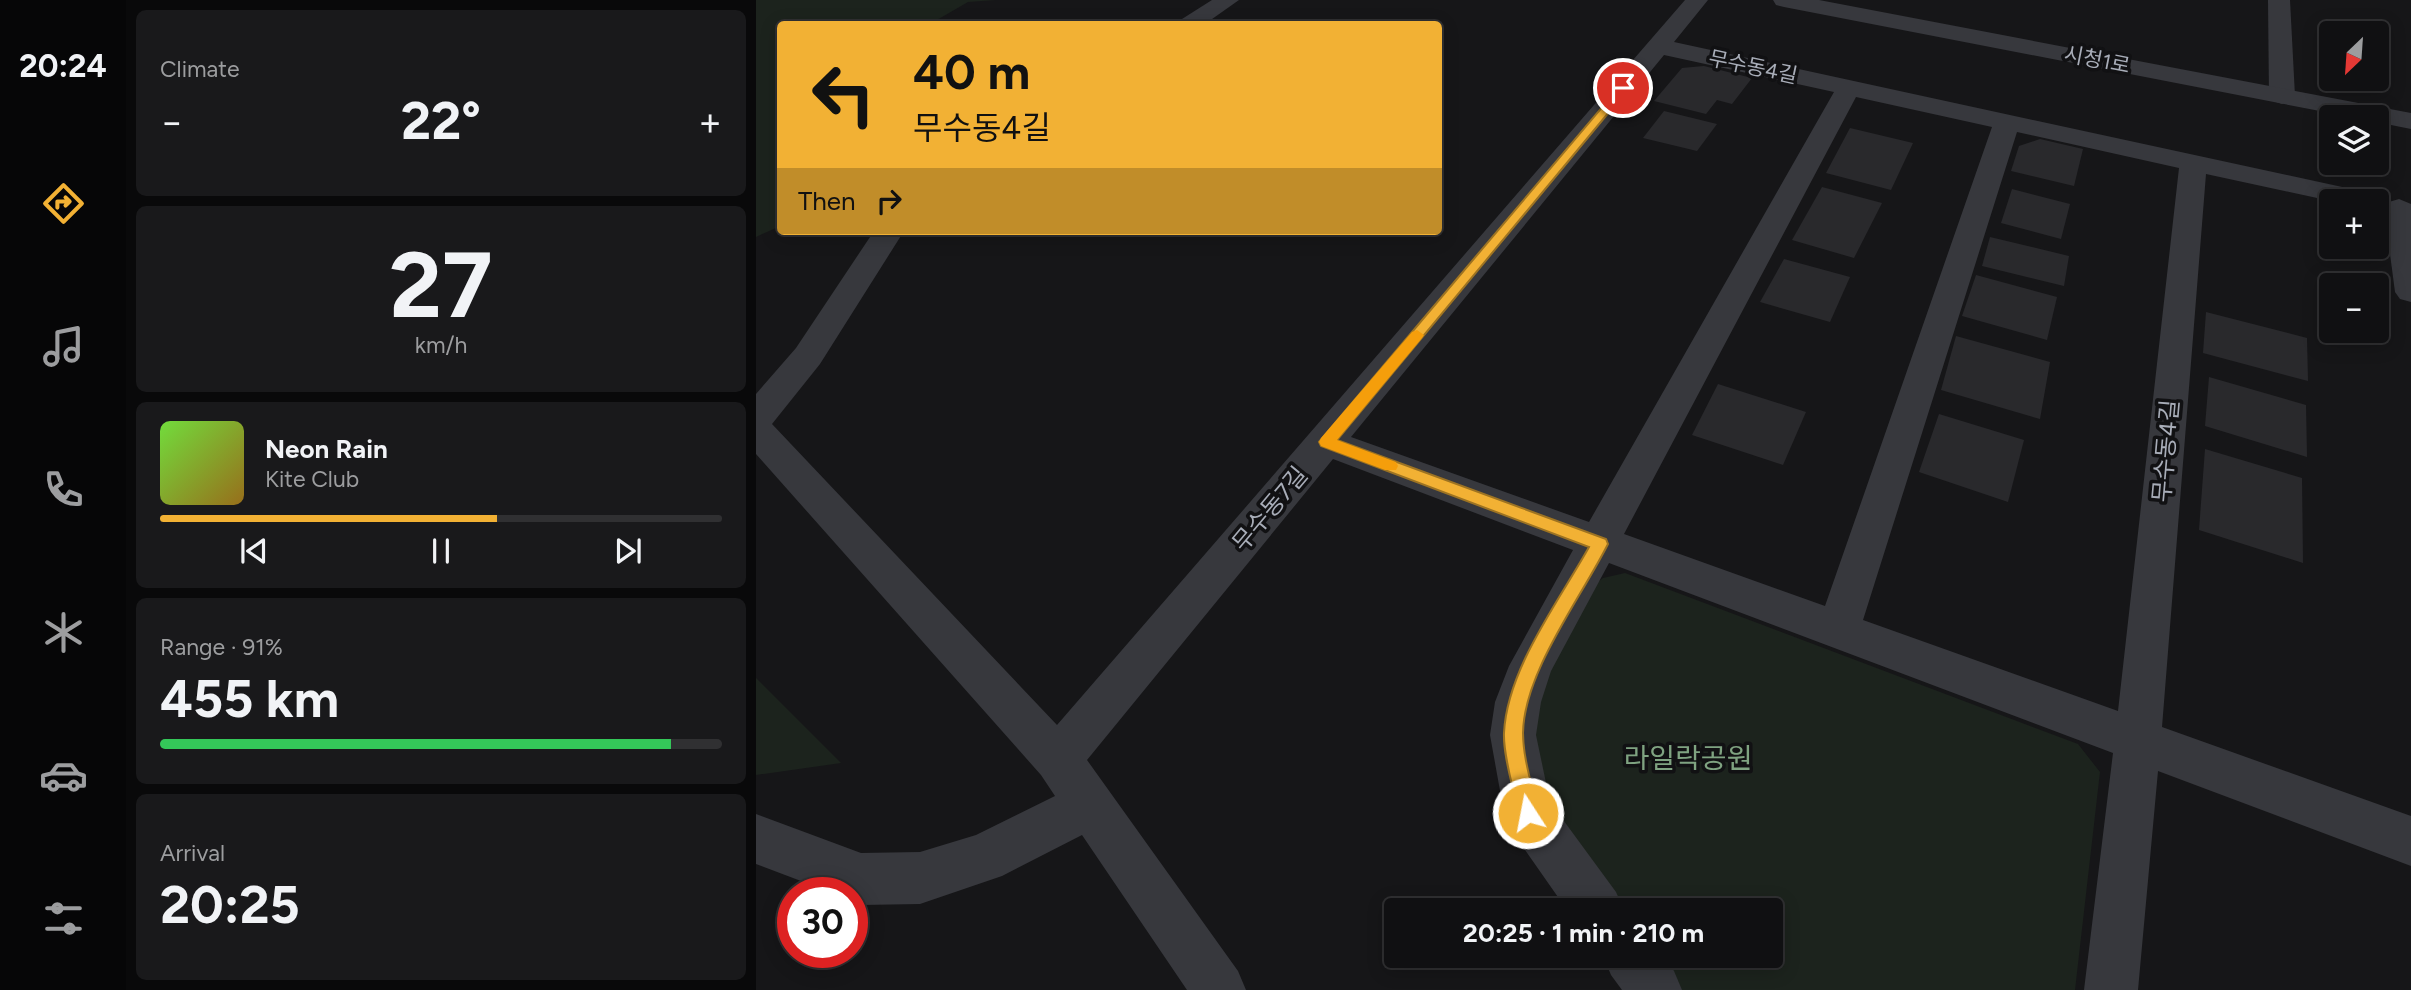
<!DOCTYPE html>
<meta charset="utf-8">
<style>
body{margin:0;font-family:Figtree,"Noto Sans KR",sans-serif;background:#19191b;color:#f1f3f6;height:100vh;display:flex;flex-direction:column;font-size:26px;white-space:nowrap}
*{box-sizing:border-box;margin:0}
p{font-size:23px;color:#9c9d9f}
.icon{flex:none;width:38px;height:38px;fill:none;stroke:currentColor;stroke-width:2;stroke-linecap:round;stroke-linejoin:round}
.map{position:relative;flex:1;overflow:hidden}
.drawer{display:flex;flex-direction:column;gap:10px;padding:10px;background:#09090a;width:630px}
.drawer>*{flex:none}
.banner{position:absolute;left:21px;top:21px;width:665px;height:214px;border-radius:7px;box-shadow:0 4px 18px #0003,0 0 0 2px #303032;background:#f2b134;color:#111;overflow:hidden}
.needle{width:46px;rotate:205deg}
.fabs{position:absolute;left:1563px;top:21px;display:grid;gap:14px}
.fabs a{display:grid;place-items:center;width:70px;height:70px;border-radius:7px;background:#101012;box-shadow:0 4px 18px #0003,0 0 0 2px #303032;font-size:35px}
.speed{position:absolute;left:21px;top:877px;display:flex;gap:14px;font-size:35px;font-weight:700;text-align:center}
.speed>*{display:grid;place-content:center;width:91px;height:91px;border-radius:50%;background:#101012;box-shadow:0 4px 18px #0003,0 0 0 2px #303032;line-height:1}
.speed .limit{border:10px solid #d22;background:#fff;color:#111}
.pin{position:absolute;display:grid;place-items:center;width:60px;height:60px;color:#fff;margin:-30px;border:4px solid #fff;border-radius:50%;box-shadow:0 2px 7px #0007}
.me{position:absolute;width:77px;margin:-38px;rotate:349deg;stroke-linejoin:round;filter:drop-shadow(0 0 5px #0008)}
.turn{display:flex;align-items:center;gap:24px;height:147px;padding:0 21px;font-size:32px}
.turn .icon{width:91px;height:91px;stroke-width:2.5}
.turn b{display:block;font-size:49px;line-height:60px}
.then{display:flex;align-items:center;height:66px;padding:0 21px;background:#0003;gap:14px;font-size:26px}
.big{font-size:52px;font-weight:700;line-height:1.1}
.drawer .widget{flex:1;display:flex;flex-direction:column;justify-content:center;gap:10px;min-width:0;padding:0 24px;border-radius:10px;background:#19191b}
.drawer .dial{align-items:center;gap:0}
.dial b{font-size:91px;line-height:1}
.song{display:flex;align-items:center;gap:21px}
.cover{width:84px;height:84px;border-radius:10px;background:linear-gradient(135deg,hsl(100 70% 55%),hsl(40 70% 35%))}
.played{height:7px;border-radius:4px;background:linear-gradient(90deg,#f2b134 60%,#303032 60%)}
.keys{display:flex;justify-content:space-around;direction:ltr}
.heat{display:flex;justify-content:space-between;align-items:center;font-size:38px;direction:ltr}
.charge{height:10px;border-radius:5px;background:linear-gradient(90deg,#34c759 91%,#303032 0)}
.trip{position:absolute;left:628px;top:898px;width:399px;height:70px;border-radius:7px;background:#101012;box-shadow:0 4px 18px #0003,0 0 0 2px #303032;font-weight:700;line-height:70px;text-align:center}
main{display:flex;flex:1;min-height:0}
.dock{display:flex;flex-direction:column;width:126px;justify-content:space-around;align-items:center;background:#060607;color:#9c9d9f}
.dock .icon{width:49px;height:49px}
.dock .current{color:#f2b134}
.dock b{font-size:32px;color:#f1f3f6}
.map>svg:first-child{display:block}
</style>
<main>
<nav class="dock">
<b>20:24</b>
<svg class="icon current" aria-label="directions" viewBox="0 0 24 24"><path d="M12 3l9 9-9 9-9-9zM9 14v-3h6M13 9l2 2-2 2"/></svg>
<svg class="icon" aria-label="music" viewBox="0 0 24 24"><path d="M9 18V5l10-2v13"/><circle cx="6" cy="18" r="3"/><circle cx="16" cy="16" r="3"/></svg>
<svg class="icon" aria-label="phone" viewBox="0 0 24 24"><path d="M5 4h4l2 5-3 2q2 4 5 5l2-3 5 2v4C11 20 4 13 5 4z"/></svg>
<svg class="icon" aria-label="climate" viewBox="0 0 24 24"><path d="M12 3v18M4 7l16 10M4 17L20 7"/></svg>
<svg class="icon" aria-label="car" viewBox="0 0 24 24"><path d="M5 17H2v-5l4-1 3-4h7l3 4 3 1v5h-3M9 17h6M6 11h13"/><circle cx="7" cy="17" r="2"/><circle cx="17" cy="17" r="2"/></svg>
<svg class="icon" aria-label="filters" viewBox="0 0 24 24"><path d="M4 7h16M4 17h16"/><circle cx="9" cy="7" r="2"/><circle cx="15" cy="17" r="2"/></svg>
</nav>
<section class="drawer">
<div class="widget"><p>Climate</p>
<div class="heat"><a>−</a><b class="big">22°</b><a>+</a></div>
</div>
<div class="widget dial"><b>27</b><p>km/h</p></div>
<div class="widget">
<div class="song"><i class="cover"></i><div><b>Neon Rain</b><p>Kite Club</p></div></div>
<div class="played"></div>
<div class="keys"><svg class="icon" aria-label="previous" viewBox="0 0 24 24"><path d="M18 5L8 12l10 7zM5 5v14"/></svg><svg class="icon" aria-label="pause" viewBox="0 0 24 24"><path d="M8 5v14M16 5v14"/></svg><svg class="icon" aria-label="next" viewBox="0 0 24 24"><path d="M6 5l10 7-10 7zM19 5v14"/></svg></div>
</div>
<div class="widget"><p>Range · 91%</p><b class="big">455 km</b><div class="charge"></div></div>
<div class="widget"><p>Arrival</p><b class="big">20:25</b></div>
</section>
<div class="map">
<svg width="1655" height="990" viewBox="0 0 1655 990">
<rect width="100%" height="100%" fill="#161618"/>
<!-- green -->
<g fill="#1c231d">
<path d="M0 0H240L212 2 174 24H24V226L0 237Z"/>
<path d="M869 573 1322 744 1344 772 1319 990H918L892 956H1015V910H857L779 809 775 698 831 590 847 578Z"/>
<path d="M0 678 85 763 0 775Z"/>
</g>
<!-- building -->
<g fill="#29292c">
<path d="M948 66 996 78 976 104 961 100 950 114 898 101 926 68Z"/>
<path d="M908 111 961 124 941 151 887 138Z"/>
<path d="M1094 128 1157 143 1135 190 1070 173Z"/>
<path d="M1284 139 1327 149 1318 186 1255 171 1263 146Z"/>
<path d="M1066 187 1126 203 1098 258 1036 240Z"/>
<path d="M1256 189 1314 204 1305 239 1245 223Z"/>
<path d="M1234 237 1313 256 1308 286 1226 266Z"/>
<path d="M1028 259 1094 277 1074 322 1004 302Z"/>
<path d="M1220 275 1301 297 1291 340 1206 316Z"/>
<path d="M1450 312 1551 338 1552 381 1447 353Z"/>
<path d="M1200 336 1294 362 1284 419 1185 390Z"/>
<path d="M1453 377 1550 405 1551 457 1449 426Z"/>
<path d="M962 384 1050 412 1027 465 936 435Z"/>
<path d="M1183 414 1268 440 1252 502 1163 472Z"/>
<path d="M1449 449 1546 478 1547 563 1443 530Z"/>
</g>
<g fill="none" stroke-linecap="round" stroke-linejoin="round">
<!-- minor -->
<g fill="#37383d" fill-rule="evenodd">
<path d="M456 0H483L449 24H423L426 19Z"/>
<path d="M929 0H952L918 42 1623 195 1627 201 1620 208V201H1575L1450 174 1406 727 1655 816V866L1402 771 1382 990H1328L1357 753 853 563 795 671 785 702 780 735 794 802 860 892 868 910H811L755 830 748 813 734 735 739 702 753 666 817 550 577 459 331 760 482 971 490 990H431L326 835 246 876 164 904 105 905 96 901V892H74L0 864V814L105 853 164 852 220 835 299 796 285 775 0 454V394L40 348 118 231H148L64 364 16 424 301 725ZM908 55 1078 92 833 522 595 437ZM1100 97 1236 127 1069 606 868 534ZM1261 132 1423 168 1362 711 1107 620Z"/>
<path d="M1512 0H1534L1539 96 1535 101 1526 104 1517 101 1513 96Z"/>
<path d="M1643 199 1655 204V302L1644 299 1639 292 1628 208 1633 202Z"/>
<path d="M847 956H907L918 971 926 990H866L855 975Z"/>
</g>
<!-- tertiary -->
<path fill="#37383d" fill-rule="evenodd" d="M1017 0H1063L1655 113V129L1620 122V117H1595L1028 7 1020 5Z"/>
</g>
<!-- route -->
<path fill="#f2b134" stroke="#9d7322" stroke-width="2" d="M864 86 873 88 581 440 850 539 852 544C825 598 768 672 767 733 767 759 777 788 782 813L779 820 772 823 765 820 762 813C758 789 747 756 748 733 751 669 803 601 833 547L565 446 563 442Z"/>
<!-- slow -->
<path fill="#f59e0b" d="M661 330 668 335 666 338 581 440 640 462 642 466 640 470H629L565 446 563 442 565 438 656 332Z"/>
<g text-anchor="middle" stroke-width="7" stroke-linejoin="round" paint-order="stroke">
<!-- far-street labels -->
<g font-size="21" fill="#a8adb8" stroke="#111113">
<text transform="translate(1341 60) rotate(11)" y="7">시청1로</text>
<text transform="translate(997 67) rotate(12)" y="7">무수동4길</text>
</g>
<!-- street labels -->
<g font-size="24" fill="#a8adb8" stroke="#111113">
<text transform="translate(1410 451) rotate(-85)" y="8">무수동4길</text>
<text transform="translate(514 509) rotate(-50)" y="8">무수동7길</text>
</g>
<!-- near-park labels -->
<g font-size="28" fill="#7fa381" stroke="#111113">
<text x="932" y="768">라일락공원</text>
</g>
</g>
</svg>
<div class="fabs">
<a><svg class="needle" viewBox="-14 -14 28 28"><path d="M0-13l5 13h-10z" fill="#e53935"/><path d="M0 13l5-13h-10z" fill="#9c9d9f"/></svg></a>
<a><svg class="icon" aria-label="layers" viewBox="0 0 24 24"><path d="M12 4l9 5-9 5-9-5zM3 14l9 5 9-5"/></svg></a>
<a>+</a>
<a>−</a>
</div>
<div class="speed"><div class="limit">30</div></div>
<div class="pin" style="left:867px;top:88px;background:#d93025"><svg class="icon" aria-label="arrive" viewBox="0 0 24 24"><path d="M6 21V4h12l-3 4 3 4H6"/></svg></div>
<svg class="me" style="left:772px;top:813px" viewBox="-20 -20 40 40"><circle r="17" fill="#f2b134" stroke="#fff" stroke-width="3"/><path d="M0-11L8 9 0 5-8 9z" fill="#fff"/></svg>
<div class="trip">20:25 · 1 min · 210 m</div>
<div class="banner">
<div class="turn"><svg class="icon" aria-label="left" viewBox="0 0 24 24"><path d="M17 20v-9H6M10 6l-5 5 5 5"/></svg><div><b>40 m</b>무수동4길</div></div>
<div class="then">Then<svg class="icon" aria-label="right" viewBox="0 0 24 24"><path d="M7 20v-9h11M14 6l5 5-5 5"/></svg></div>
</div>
</div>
</main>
